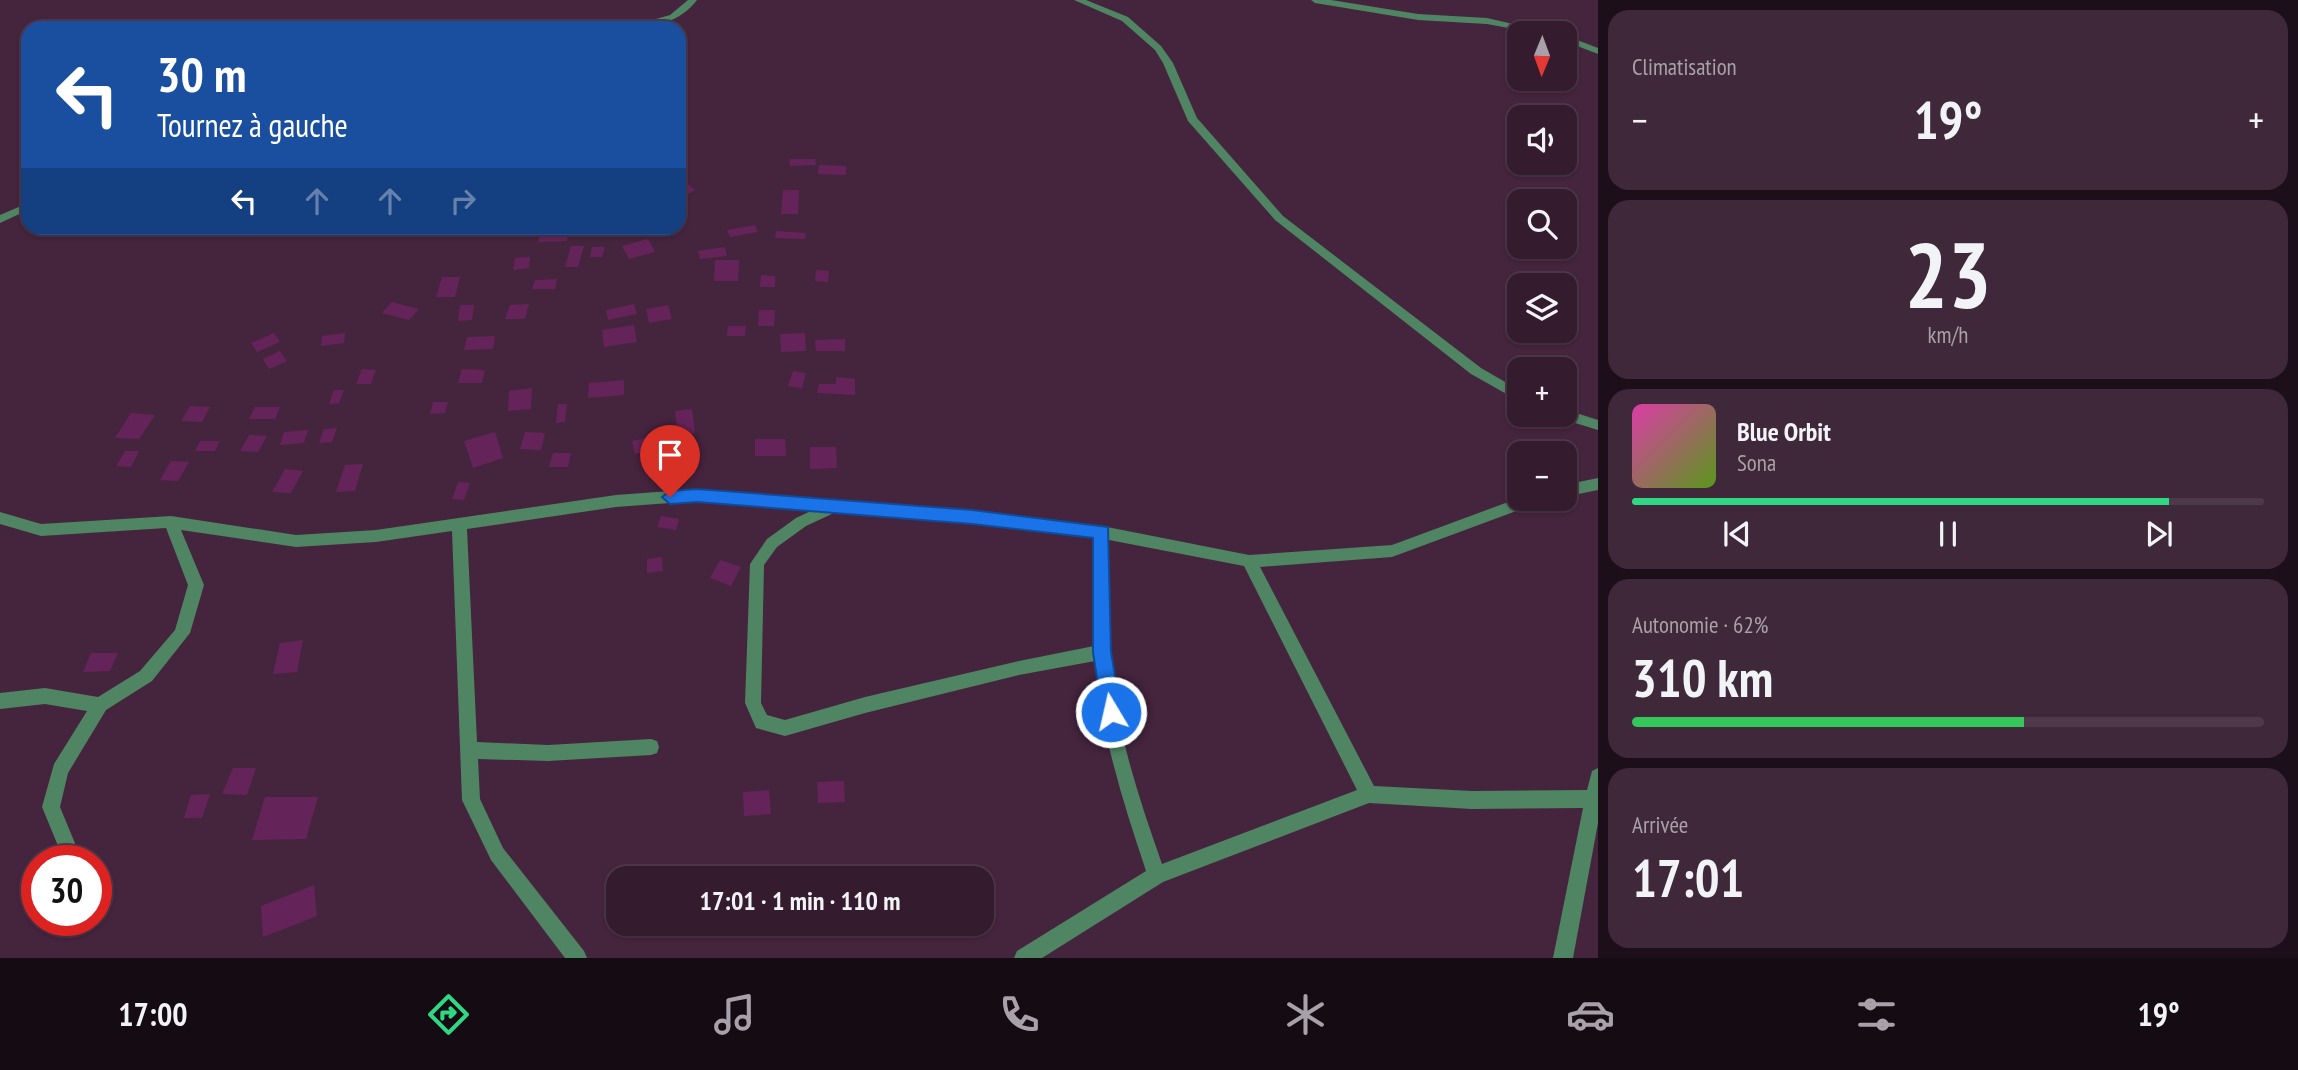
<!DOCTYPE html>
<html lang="fr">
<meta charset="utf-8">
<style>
body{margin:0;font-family:"PT Sans Narrow",sans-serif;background:#3f283a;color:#f1f3f6;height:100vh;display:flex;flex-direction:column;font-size:26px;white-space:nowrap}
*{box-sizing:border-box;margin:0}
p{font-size:23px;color:#a9a1aa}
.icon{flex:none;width:38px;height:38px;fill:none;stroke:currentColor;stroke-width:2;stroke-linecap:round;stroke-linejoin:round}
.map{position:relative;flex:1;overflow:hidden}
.panel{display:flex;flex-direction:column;gap:10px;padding:10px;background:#1d0f19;width:700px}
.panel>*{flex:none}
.hud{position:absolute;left:21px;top:21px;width:665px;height:214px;border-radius:21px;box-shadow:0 2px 5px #0004,0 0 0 2px #4e394a;background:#1a4fa0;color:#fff;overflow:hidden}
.needle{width:46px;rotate:181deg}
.tools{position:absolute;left:1507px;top:21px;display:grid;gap:14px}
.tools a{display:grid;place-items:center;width:70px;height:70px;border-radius:14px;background:#341b2e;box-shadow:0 2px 5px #0004,0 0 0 2px #4e394a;font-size:35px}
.speed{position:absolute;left:21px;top:845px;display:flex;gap:14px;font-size:35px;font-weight:700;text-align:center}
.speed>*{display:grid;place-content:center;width:91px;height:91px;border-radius:50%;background:#341b2e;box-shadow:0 2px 5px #0004,0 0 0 2px #4e394a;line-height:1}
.speed .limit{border:10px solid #d22;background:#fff;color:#111}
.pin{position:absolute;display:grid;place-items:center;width:60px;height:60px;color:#fff;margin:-72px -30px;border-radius:50% 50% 50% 0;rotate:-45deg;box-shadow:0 0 7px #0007}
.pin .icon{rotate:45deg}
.me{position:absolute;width:77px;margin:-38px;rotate:351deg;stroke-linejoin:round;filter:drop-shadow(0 0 5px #0008)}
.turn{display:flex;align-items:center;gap:24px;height:147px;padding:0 21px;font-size:32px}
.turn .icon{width:91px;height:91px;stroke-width:2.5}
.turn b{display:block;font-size:49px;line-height:60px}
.lanes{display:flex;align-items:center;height:66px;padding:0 21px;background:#0003;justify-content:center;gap:35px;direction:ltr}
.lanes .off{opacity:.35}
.big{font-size:52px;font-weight:700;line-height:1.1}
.panel .tile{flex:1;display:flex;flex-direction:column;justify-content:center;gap:10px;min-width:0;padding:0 24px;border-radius:21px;background:#3f283a}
.panel .dial{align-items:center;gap:0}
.dial b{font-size:91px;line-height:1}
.song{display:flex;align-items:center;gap:21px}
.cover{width:84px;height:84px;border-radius:10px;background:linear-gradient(135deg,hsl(320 70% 55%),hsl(90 70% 35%))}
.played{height:7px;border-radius:4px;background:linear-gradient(90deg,#2fd883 85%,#4e394a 85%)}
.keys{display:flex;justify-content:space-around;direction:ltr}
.heat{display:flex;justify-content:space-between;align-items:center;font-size:38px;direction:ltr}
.charge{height:10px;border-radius:5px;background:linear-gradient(90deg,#34c759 62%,#4e394a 0)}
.trip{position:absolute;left:606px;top:866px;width:388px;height:70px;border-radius:21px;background:#341b2e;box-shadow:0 2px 5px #0004,0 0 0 2px #4e394a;font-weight:700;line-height:70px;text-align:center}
.tabs{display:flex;height:112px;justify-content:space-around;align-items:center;background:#150b12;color:#a9a1aa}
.tabs .icon{width:49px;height:49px}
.tabs .selected{color:#2fd883}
.tabs b{font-size:32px;color:#f1f3f6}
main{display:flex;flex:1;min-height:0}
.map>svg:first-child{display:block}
</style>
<main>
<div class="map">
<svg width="1598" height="958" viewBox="0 0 1598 958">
<rect width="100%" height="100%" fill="#45243e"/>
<!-- building -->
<g fill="#652459">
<path d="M789 159H815L816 165 790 166Z"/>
<path d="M819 165 846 166V175L818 174Z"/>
<path d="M687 183 695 190 682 197 679 187Z"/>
<path d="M783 190H799L798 214H781Z"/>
<path d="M755 225 758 232 730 237 727 230Z"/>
<path d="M569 230 567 241 538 242 541 231Z"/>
<path d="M776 231 806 233 805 239 775 238Z"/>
<path d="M648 239 655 252 629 259 622 246Z"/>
<path d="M571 246H584L578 267H565Z"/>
<path d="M592 247H605L602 257H590Z"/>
<path d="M725 247 727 256 700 259 698 251Z"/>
<path d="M530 257 529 268 513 270 515 258Z"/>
<path d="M715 260H739L738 281H714Z"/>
<path d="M816 270 829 271 828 282 815 281Z"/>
<path d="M761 275 775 276V287H760Z"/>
<path d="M442 277H460L455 297H436Z"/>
<path d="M557 279 555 289H532L535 280Z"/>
<path d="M392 302 419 309 409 320 382 313Z"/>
<path d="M529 304 525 319H505L510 305Z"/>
<path d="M634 304 637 314 608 320 606 310Z"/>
<path d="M460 305H474L472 320 458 321Z"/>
<path d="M668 305 672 319 649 323 646 309Z"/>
<path d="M759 310H775L774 326H758Z"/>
<path d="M634 325 637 342 604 347 602 330Z"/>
<path d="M728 326H746L745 336H727Z"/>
<path d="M274 333 280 342 257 352 251 343Z"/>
<path d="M345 333 344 343 321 346 322 336Z"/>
<path d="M805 333 806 351 781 352 780 334Z"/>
<path d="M495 336 493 349 464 350 467 337Z"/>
<path d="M845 339V351H816L815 340Z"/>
<path d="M280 351 287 361 269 369 263 359Z"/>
<path d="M362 369 376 370 371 384H356Z"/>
<path d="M462 369 485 370 482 383H458Z"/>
<path d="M793 371 806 373 802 388 788 386Z"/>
<path d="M836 377 855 379V395L817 393 819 384H836Z"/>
<path d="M624 380V395L588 398 589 383Z"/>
<path d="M532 388 531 409 508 411 509 391Z"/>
<path d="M334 390H344L339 403 329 404Z"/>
<path d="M433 402H448L445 413 430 414Z"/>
<path d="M558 404H567L565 422 556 423Z"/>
<path d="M190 406 210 407 202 422 181 421Z"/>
<path d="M255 407H280L275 419H249Z"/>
<path d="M692 409 695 433 678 435 675 411Z"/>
<path d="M131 413 155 415 139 439 115 438Z"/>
<path d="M337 428 332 442 319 443 324 429Z"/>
<path d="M308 430 304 443 280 445 284 432Z"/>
<path d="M495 432 503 458 473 468 464 441Z"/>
<path d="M525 432 545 433 541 450 520 449Z"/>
<path d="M667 433 671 447 635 454 632 441Z"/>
<path d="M249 435 267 436 258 452 240 451Z"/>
<path d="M755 439H785L786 456H755Z"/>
<path d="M200 441H220L215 451H195Z"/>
<path d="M810 447H836L837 468 810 469Z"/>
<path d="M125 451H139L131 467 116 466Z"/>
<path d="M553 453H571L568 467H549Z"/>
<path d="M171 461 189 462 178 481 160 480Z"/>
<path d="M363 464 355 491 336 492 345 465Z"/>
<path d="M285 469 303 471 291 493 272 492Z"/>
<path d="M458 482 470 483 464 500 452 499Z"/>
<path d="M661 516 679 519 676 530 657 527Z"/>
<path d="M662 557 663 571 647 573V559Z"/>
<path d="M720 560 741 567 731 586 710 578Z"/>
<path d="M303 640 297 672 273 674 280 643Z"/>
<path d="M91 653H118L110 671 83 672Z"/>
<path d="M233 768H256L247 795 222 794Z"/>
<path d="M844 781 845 802 818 803 817 782Z"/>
<path d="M769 790 771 814 744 816 743 792Z"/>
<path d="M210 794 202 818H184L191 795Z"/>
<path d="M265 797H318L306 839 252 840Z"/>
<path d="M314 885 317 916 263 937 261 906Z"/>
</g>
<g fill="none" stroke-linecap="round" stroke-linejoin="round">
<!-- minor -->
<g fill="#4f8563" fill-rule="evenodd">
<path d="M688 0H697C680 23 652 28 624 28L670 15Z"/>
<path d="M1074 0H1086L1128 17 1161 46 1173 63 1197 118 1283 216 1481 368 1519 390V401L1471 374 1275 220 1188 121 1163 63 1155 50 1122 21Z"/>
<path d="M1311 0H1331L1418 14 1487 18 1552 33H1535L1487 24 1418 20 1315 3Z"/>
<path d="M1564 35 1598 48V54L1564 41Z"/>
<path d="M28 203V210L0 223V215Z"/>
<path d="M1564 409 1598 420V430L1559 418 1558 415H1564Z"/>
<path d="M1598 478V490L1564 497V485Z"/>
<path d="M697 489 972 511 1102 526 1249 555 1392 545 1519 498 1540 499 1538 503 1392 557 1260 567 1374 786 1472 791 1587 790 1592 771 1598 768V823L1573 958H1553L1583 808 1472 809 1369 803 1163 882 1042 958H1014L1017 951 1146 871C1123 802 1101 733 1095 661L1019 675 865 713 785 736 756 728 745 703 750 564 767 539 796 518 813 510 697 501 616 507 467 529 477 742 548 745 651 739 657 741 659 747 657 753 651 755 548 761 478 759 480 799 503 848 584 951 587 958H565L491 860 462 800 452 531 376 542 296 547 181 530 204 585 190 633 152 681 106 710 68 773 60 807 79 853 76 861H58L61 853 42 807 54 764 87 711 45 704 0 709V693L45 688 98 697 140 671 175 630 188 585 166 528 41 536 0 524V512L41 524 171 516 296 535 376 530 616 495ZM836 512 972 523 1095 537 1094 646 1019 661 865 697 785 720 767 715 761 703 764 565 777 547 806 526ZM1109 540 1244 566 1357 790 1162 864C1141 804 1120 742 1112 678 1107 632 1109 586 1109 540Z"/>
</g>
</g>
<!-- route -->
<path fill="#1a73e8" stroke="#114b97" stroke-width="2" d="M697 489 972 510 1108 527 1111 652 1121 712 1118 718 1111 721 1105 718 1102 712 1093 652V538L972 524 697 502 670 504 662 497 670 491Z"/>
</svg>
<div class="tools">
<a><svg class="needle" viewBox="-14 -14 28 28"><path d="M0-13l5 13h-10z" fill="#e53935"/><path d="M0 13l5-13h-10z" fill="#a9a1aa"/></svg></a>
<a><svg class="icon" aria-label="sound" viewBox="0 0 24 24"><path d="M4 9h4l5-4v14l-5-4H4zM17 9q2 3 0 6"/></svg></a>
<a><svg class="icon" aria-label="search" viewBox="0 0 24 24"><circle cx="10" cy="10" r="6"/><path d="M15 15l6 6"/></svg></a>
<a><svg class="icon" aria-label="layers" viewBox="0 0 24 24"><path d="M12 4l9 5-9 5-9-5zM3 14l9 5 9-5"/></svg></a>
<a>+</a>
<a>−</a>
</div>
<div class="speed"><div class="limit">30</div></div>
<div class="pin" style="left:670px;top:497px;background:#d93025"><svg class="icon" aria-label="arrive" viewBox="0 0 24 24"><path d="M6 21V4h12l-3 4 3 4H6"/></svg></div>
<svg class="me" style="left:1111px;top:712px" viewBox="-20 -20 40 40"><circle r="17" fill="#1a73e8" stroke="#fff" stroke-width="3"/><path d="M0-11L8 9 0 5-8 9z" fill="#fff"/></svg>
<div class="trip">17:01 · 1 min · 110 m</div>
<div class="hud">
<div class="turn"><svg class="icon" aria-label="left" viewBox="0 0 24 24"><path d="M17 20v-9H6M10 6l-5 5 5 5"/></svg><div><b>30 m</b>Tournez à gauche</div></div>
<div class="lanes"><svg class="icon" aria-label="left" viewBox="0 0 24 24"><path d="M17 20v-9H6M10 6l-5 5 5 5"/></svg><svg class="icon off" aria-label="ahead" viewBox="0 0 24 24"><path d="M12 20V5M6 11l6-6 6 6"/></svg><svg class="icon off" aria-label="ahead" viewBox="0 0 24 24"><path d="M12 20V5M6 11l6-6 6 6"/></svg><svg class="icon off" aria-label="right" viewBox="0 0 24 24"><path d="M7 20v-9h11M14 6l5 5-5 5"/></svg></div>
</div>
</div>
<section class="panel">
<div class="tile"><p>Climatisation</p>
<div class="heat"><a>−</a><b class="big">19°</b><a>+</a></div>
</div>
<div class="tile dial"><b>23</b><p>km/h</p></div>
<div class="tile">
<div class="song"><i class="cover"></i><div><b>Blue Orbit</b><p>Sona</p></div></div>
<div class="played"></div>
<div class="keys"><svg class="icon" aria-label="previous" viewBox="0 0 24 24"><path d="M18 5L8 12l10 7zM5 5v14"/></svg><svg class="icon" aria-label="pause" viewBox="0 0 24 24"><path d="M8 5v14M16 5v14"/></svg><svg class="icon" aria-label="next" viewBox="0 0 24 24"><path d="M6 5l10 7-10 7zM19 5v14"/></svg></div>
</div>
<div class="tile"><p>Autonomie · 62%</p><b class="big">310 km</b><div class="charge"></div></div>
<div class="tile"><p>Arrivée</p><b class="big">17:01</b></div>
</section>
</main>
<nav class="tabs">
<b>17:00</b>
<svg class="icon selected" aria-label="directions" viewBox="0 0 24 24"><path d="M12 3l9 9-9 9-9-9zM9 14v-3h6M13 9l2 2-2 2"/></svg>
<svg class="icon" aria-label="music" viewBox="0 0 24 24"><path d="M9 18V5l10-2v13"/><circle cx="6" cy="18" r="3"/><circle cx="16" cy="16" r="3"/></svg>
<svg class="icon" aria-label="phone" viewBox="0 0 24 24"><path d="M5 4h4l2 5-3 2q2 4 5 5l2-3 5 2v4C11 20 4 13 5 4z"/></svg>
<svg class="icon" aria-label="climate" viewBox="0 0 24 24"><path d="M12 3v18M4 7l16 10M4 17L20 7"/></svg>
<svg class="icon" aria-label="car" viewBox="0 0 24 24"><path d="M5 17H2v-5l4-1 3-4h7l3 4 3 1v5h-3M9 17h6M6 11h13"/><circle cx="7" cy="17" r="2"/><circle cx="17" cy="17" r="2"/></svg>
<svg class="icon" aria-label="filters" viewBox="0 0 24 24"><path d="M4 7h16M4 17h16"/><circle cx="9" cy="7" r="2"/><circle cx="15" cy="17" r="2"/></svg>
<b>19°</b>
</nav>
